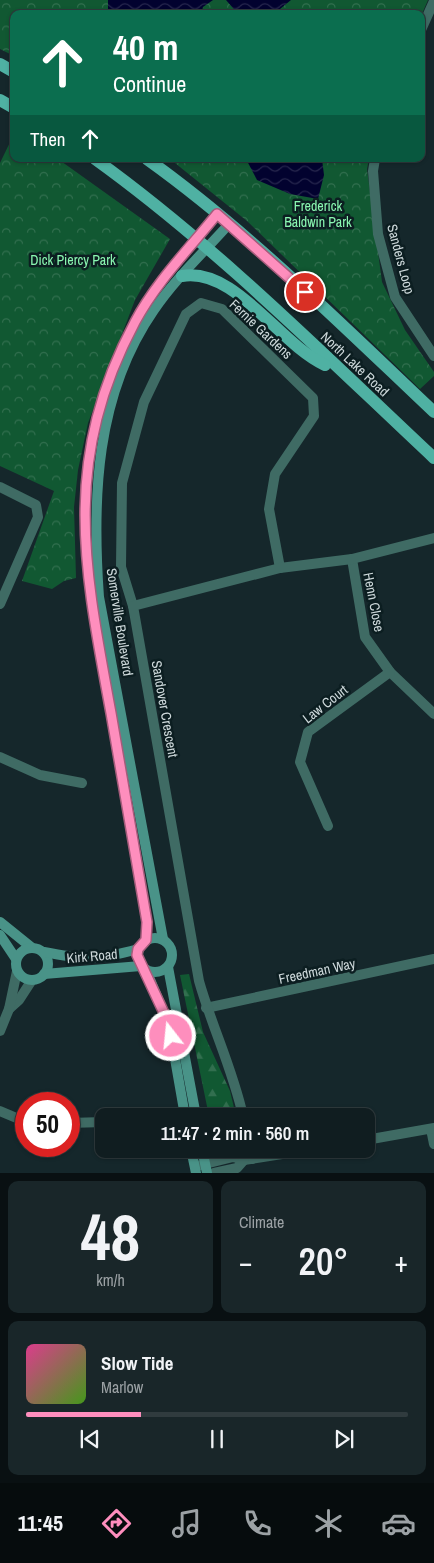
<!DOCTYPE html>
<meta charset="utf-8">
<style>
body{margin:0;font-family:"Archivo Narrow",sans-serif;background:#192629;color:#f1f3f6;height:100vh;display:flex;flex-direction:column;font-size:19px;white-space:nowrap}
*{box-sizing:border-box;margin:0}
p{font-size:16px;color:#9ca2a5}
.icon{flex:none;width:28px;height:28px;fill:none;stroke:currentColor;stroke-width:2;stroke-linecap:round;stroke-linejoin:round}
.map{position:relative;height:1173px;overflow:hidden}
.panel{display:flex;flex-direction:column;gap:8px;padding:8px;background:#091012;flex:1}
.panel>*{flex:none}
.top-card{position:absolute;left:10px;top:10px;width:415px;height:152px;border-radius:10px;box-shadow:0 1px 4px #0004,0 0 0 1px #303b3e;background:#0b6e4f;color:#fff;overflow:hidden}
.speed{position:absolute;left:15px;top:1092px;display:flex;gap:10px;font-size:25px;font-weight:700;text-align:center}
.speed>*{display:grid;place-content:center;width:65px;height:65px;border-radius:50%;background:#101d20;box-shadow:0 1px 4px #0004,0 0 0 1px #303b3e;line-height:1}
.speed .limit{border:8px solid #d22;background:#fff;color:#111}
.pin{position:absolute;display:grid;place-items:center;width:42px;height:42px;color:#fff;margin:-21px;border:2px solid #fff;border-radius:50%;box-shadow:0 1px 5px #0007}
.me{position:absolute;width:55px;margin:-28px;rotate:344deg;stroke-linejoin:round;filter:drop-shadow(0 0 4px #0008)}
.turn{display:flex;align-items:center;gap:18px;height:105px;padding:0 20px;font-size:22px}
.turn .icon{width:65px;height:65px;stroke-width:2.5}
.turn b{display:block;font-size:35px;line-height:42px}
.then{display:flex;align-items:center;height:48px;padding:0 20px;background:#0003;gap:10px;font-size:19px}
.big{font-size:38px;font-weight:600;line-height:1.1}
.panel .widget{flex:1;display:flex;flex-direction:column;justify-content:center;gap:8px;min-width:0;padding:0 18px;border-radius:10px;background:#192629}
.panel .dial{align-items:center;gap:0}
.dial b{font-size:65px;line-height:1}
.song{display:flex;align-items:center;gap:15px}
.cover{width:60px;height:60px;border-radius:8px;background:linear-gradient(135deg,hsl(330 70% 55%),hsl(100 70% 35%))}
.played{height:5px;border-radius:2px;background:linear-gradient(90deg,#fe8ebd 30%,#303b3e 30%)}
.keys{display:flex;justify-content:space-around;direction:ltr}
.heat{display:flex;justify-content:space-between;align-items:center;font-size:28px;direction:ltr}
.panel .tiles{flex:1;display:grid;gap:8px;grid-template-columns:1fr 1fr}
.widget:last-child{grid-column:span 2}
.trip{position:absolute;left:95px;top:1108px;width:280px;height:50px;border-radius:10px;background:#101d20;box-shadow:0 1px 4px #0004,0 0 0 1px #303b3e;font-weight:600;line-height:50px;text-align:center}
.tab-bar{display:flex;height:80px;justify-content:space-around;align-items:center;background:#060c0d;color:#9ca2a5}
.tab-bar .icon{width:35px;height:35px}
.tab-bar .current{color:#fe8ebd}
.tab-bar b{font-size:22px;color:#f1f3f6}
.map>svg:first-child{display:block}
</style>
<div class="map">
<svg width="434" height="1173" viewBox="0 0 434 1173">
<defs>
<pattern id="forest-firs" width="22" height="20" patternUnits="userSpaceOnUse" patternTransform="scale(1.25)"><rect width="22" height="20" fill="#115832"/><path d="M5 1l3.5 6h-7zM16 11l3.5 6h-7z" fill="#326f4f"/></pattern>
<pattern id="park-crowns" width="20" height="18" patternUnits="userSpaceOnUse" patternTransform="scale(1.25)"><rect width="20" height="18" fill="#115832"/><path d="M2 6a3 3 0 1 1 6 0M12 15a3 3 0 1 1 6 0" fill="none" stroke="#326f4f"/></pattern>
<pattern id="water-waves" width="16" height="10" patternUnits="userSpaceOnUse" patternTransform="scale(1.25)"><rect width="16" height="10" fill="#02022f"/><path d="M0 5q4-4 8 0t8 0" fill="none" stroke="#26264d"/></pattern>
</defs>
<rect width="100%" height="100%" fill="#15272b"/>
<!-- forest -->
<path fill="url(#forest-firs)" d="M189 974 203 1032 230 1091 236 1116H209L180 975Z"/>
<!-- park -->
<g fill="url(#park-crowns)">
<path d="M0 0H428L421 16V14H14V56L0 49Z"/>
<path d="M14 134V159H58L170 239 135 300 88 423 78 470 74 507 76 578 64 581 52 589 22 581 54 491 0 466V163Z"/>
<path d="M170 159H369L367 169 382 282 405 330 434 372V376L420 389 247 221Z"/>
</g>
<!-- water -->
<g fill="url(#water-waves)">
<path d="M108 0H213L203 7 201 14H108Z"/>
<path d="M226 0H291L280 9 283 14H238Z"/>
<path d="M246 159H322L324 175 318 199 290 194 257 180Z"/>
</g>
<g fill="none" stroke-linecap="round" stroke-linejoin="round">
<!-- street -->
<g stroke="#3f6b64" stroke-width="10">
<path d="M421 30 434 1"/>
<path d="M375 159 373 171 378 234 395 297 434 356"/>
<path d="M0 487 36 505 38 517 0 604"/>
<path d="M352 559 365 637 390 672 434 714"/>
<path d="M133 606 121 567 122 483 144 402 186 314 201 303 222 309 313 398 314 416 275 474 269 509 280 568"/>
<path d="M0 757 40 775 82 783"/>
<path d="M328 826 300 762 308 732 390 672"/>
<path d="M206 1008 434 959"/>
<path d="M9 1009 19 1000 32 980"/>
<path d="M0 1031 9 1009 17 971"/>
<path d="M0 1111 26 1122"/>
<path d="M243 1116C233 1070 212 1027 199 981L133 606 280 568 352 559 434 538"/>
<path d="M69 1123 104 1122"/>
<path d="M431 1129 434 1144"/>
<path d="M366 1140 434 1128"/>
<path d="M250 1149 252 1159"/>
<path d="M197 1166 233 1157 244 1160 314 1149"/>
<path d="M214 1173 237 1168 244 1160"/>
</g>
<!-- secondary -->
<g stroke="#499388" stroke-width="10">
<path d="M0 922 31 947"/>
<path d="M0 935 16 959"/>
<circle cx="155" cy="955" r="17"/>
<path d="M163 939 99 597C92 499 95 395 154 310 175 279 204 252 229 224"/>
<path d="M146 940 147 922C135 851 123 780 110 709 84 563 62 462 135 322 156 282 188 249 217 214"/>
<circle cx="32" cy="964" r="16"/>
<path d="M44 952C85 960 98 960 138 949"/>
<path d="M168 967 196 1116"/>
<path d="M146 970 164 1013 171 1036 185 1116"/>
<path d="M44 974 141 966"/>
<path d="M191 1149 196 1173"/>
<path d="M202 1149 207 1173"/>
</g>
<!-- primary -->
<g stroke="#4fb1a3" stroke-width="12">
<path d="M0 64 14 72"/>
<path d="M0 100 14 108"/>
<path d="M95 159C217 247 324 355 434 458"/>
<path d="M147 159C249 232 343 326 434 412"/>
<path d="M182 276C235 267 278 343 325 365"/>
</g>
</g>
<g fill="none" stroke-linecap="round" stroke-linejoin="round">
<defs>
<path id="route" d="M171 1036 164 1013 137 955 138 949 146 940 147 922C135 852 123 782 111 713 84 567 61 461 135 322 156 282 189 249 217 214L305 292"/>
</defs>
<!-- route casing -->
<use href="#route" stroke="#a55c7b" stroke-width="12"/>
<!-- route -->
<use href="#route" stroke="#fe8ebd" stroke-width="9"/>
</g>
<g text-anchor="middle" stroke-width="5" stroke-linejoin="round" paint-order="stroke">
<!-- park labels -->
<g font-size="14" fill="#8af7b1" stroke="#0c1e21">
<text x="318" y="211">Frederick<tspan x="318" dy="16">Baldwin Park</tspan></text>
<text x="73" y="265">Dick Piercy Park</text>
</g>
<!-- street labels -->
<g font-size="14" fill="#cdd8da" stroke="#0c1e21">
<text transform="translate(401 259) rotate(75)" y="5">Sanders Loop</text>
<text transform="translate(261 329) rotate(43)" y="5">Fernie Gardens</text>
<text transform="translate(355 364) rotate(43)" y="5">North Lake Road</text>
<text transform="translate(374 602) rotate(79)" y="5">Henn Close</text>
<text transform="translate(120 622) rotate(81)" y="5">Somerville Boulevard</text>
<text transform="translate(325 704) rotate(-38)" y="5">Law Court</text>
<text transform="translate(165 709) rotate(80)" y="5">Sandover Crescent</text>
<text transform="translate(92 956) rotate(-5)" y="5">Kirk Road</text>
<text transform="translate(317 971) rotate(-12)" y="5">Freedman Way</text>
</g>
</g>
</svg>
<div class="speed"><div class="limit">50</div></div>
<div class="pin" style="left:305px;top:292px;background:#d93025"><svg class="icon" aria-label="arrive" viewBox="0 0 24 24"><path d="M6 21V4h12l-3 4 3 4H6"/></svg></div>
<svg class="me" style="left:171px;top:1036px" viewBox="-20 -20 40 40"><circle r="17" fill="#fe8ebd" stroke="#fff" stroke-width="3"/><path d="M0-11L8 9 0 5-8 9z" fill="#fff"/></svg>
<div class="trip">11:47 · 2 min · 560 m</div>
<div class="top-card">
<div class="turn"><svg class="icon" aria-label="ahead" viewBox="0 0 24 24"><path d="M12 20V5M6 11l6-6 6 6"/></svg><div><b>40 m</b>Continue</div></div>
<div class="then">Then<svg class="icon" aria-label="ahead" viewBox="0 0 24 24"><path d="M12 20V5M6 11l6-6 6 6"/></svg></div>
</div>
</div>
<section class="panel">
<div class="tiles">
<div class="widget dial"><b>48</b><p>km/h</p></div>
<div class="widget"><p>Climate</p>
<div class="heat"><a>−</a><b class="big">20°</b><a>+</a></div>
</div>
<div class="widget">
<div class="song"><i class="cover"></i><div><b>Slow Tide</b><p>Marlow</p></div></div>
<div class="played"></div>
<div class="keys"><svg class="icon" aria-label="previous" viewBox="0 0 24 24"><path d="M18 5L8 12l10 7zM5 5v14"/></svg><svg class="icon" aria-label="pause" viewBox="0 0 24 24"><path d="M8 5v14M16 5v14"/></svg><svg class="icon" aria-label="next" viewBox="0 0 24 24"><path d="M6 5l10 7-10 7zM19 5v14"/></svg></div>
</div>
</div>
</section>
<nav class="tab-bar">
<b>11:45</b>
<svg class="icon current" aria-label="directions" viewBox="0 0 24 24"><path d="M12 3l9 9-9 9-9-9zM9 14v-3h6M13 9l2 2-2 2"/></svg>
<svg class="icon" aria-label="music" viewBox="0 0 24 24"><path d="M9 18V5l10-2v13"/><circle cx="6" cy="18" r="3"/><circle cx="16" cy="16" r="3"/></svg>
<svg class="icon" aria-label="phone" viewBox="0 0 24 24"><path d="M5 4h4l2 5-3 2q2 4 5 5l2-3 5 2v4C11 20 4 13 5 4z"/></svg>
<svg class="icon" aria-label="climate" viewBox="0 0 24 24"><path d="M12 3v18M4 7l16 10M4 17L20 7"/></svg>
<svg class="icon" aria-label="car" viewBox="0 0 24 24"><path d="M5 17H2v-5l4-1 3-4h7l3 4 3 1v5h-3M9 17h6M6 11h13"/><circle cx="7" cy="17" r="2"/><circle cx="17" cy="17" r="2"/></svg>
</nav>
